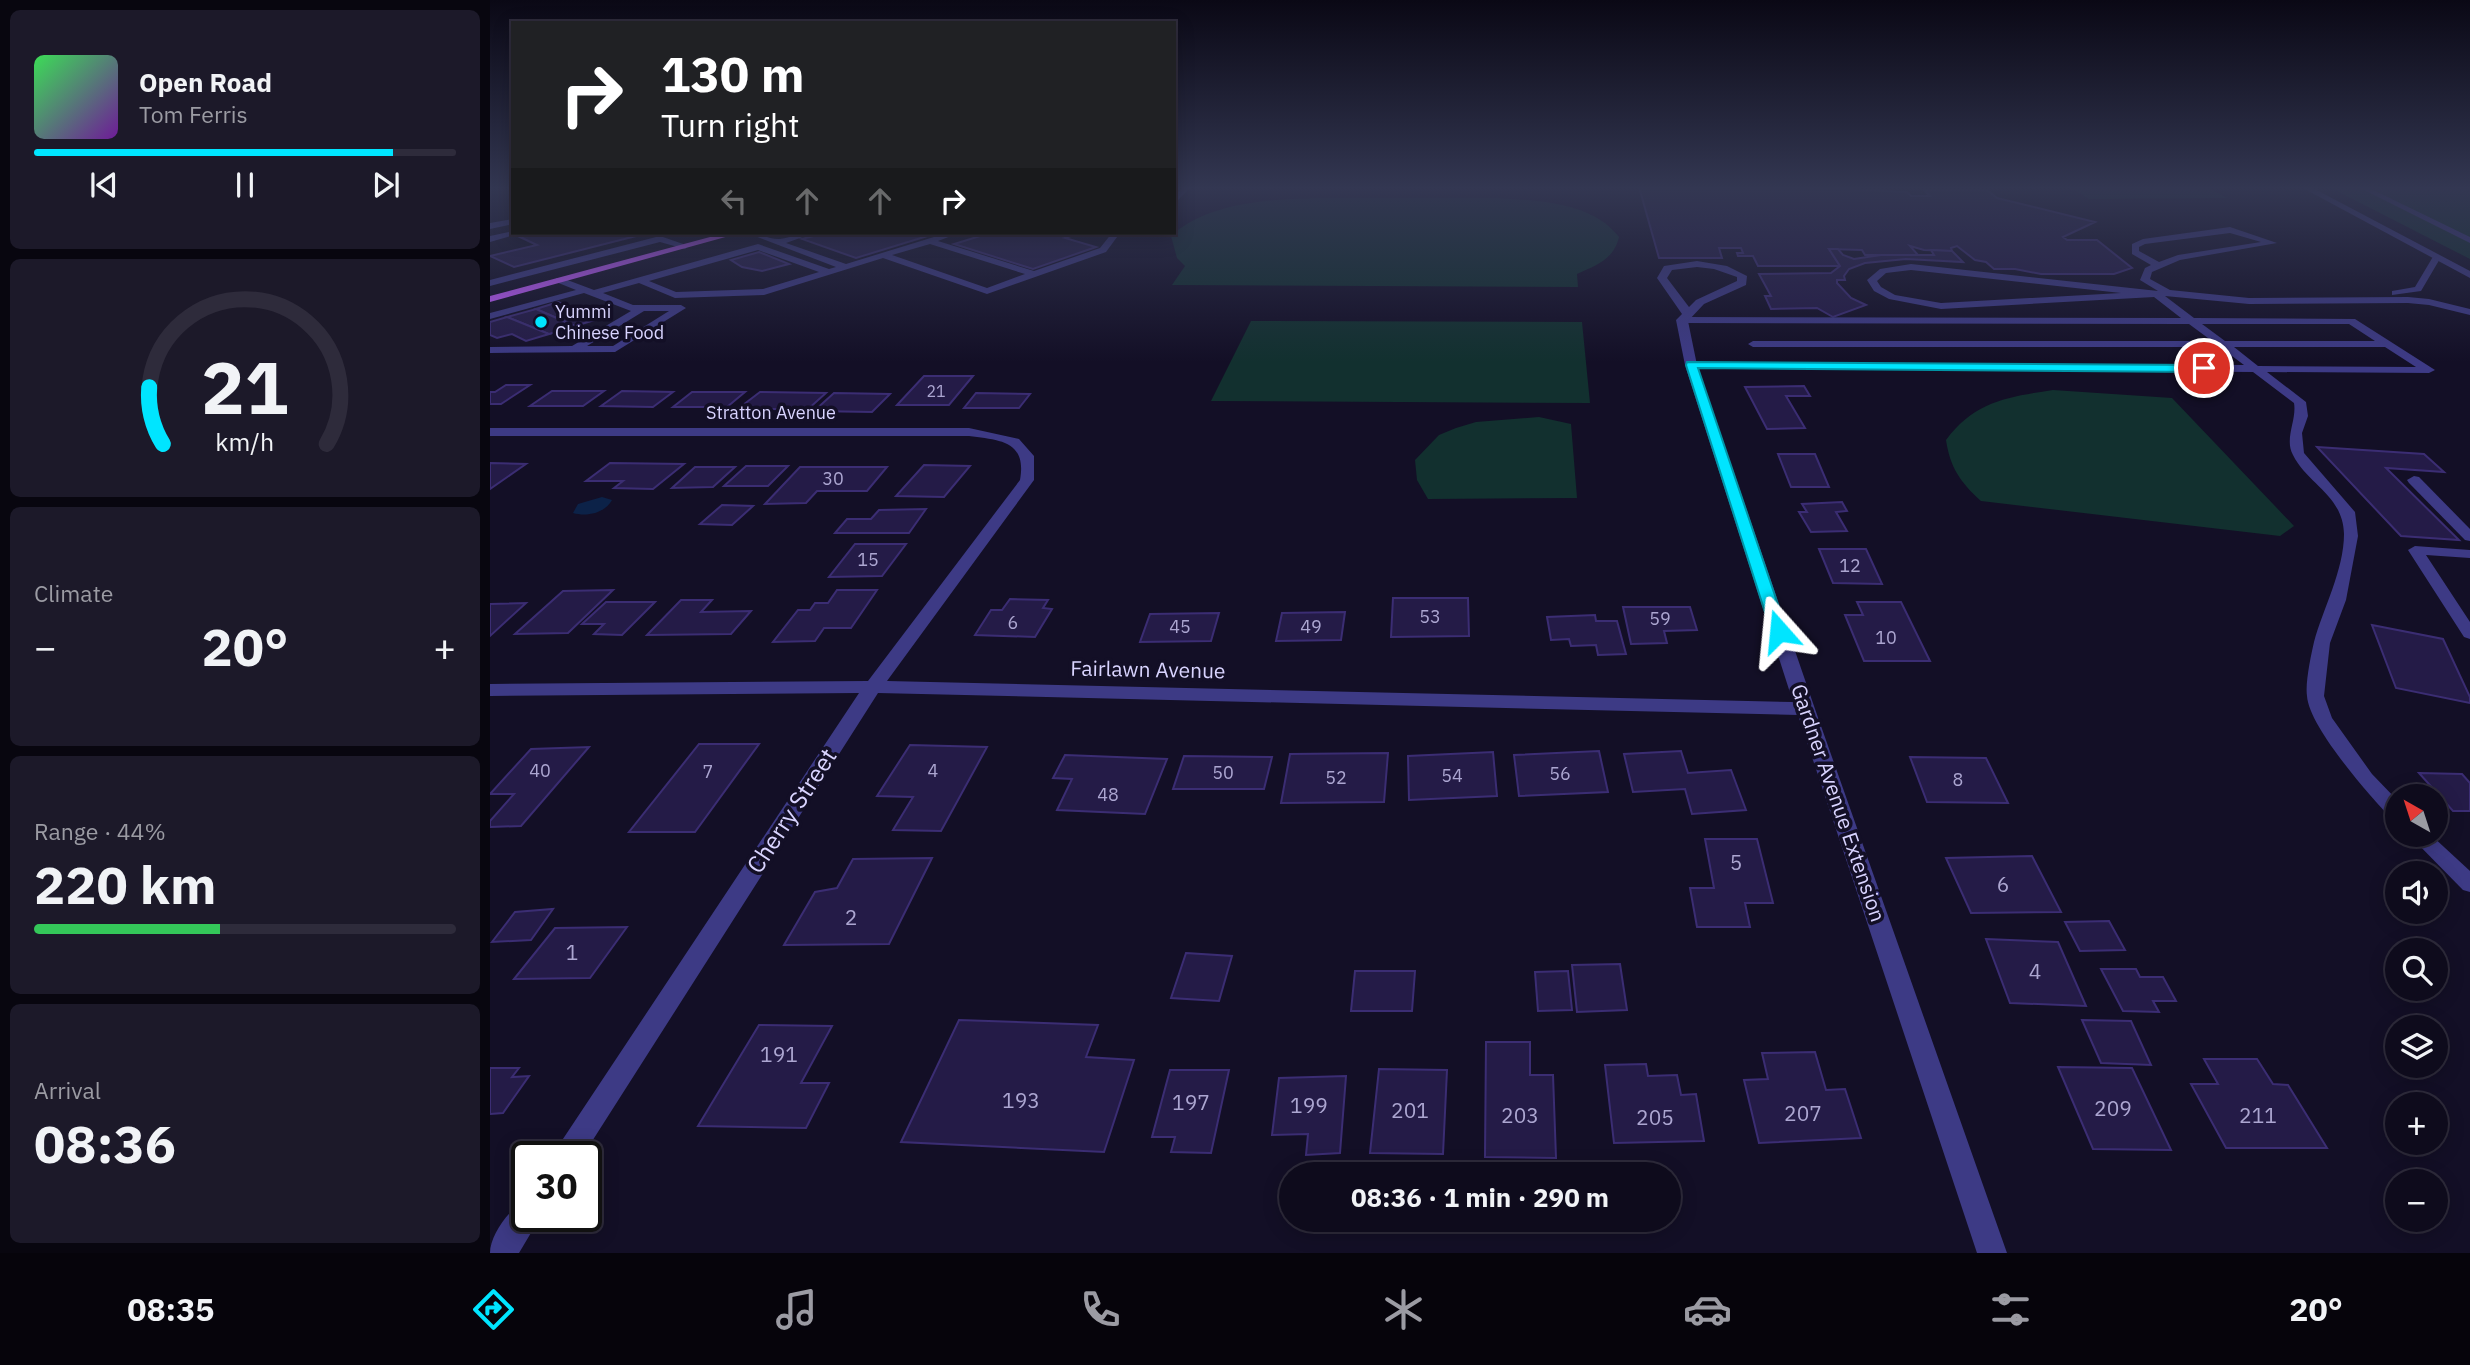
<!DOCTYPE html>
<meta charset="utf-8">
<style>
body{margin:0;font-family:"IBM Plex Sans",sans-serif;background:#1c1929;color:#f1f3f6;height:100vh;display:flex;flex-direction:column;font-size:26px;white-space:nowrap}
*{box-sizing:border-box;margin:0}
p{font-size:23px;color:#9b9ba3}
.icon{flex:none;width:38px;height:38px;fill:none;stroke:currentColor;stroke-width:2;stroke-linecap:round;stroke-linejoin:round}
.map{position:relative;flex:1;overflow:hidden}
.drawer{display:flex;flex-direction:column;gap:10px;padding:10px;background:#08060f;width:490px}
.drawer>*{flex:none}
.guide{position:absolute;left:21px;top:21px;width:665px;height:214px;border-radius:0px;box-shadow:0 4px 18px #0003,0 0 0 2px #2e2b3b;background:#202124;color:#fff;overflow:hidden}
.needle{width:46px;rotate:321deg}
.tools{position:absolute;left:1895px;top:784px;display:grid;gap:14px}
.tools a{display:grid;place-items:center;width:63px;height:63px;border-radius:50%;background:#0e0b1c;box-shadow:0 4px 18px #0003,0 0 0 2px #2e2b3b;font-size:35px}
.speed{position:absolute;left:21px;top:1141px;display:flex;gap:14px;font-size:35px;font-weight:700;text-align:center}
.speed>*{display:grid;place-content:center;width:91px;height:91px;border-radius:50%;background:#0e0b1c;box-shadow:0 4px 18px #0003,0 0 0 2px #2e2b3b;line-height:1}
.speed .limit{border:4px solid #111;border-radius:10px;background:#fff;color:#111}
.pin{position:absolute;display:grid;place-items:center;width:60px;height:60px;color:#fff;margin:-30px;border:4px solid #fff;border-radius:50%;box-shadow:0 2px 7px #0007}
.me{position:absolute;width:77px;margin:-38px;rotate:342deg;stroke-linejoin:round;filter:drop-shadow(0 0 5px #0008)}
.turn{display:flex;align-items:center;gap:24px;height:147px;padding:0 35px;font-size:32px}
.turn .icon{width:91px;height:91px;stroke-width:2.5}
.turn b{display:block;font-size:49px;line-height:60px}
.lanes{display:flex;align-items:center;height:66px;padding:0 35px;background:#0003;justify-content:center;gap:35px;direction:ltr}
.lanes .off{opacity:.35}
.big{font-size:52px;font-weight:800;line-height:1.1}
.drawer .card{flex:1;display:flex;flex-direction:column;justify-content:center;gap:10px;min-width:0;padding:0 24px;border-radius:10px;background:#1c1929}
.drawer .dial{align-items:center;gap:0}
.dial svg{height:182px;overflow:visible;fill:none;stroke:#2e2b3b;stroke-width:7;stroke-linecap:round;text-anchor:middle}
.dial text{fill:#f1f3f6;stroke:none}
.song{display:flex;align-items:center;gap:21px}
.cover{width:84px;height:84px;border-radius:10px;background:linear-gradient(135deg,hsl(130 70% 55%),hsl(280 70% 35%))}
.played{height:7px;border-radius:4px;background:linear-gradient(90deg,#00e5ff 85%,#2e2b3b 85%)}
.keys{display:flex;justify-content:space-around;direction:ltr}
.heat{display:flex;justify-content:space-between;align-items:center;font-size:38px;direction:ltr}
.charge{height:10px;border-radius:5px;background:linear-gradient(90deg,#34c759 44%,#2e2b3b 0)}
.trip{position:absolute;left:789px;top:1162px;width:402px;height:70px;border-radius:35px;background:#0e0b1c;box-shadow:0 4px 18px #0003,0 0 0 2px #2e2b3b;font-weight:800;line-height:70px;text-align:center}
.menu{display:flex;height:112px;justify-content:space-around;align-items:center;background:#06040b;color:#9b9ba3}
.menu .icon{width:49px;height:49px}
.menu .selected{color:#00e5ff}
.menu b{font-size:32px;color:#f1f3f6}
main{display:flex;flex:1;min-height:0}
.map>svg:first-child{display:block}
</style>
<main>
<section class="drawer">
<div class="card">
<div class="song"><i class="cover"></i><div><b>Open Road</b><p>Tom Ferris</p></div></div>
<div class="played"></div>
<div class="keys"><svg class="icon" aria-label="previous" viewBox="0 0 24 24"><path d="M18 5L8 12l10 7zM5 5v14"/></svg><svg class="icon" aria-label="pause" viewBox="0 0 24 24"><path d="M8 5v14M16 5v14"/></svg><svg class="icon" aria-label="next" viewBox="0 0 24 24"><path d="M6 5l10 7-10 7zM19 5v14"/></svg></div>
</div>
<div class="card dial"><svg viewBox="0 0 100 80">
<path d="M14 69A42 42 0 1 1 86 69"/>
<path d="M14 69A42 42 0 0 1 8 44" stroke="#00e5ff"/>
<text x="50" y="56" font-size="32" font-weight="700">21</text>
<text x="50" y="72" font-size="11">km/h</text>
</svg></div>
<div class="card"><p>Climate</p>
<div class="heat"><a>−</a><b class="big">20°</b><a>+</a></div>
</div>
<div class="card"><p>Range · 44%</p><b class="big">220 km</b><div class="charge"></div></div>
<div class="card"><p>Arrival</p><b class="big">08:36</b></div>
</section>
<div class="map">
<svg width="1980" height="1253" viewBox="0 0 1980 1253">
<rect width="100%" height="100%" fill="#130f26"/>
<!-- green -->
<g fill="#12302f">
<path d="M1580 187H1717L1737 198 1599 199Z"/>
<path d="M1839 187H1980V260V259Z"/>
<path d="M1008 198C1049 201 1102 202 1129 237 1124 259 1107 265 1087 274L1088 287 682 285 695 266 687 258 681 236C730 191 827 199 889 198 929 198 968 198 1008 198Z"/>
<path d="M761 321 1092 322 1100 403 721 401Z"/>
<path d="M1563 390 1682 398 1804 526 1790 536 1491 501C1470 482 1460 467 1456 440 1485 401 1518 397 1563 390Z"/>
<path d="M1049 417 1081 424 1087 498 938 499 927 480 925 460 949 435 966 428 986 422Z"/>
</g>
<!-- water -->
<path fill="#0c2248" d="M112 497 122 500C115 513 97 517 83 513L88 504Z"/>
<!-- building -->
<g fill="#241b47" stroke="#3b2d73" stroke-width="2">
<path d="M1149 187H1310L1417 192 1421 196H1440L1434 190H1497L1507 198 1605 222 1573 237 1577 240H1607L1642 268 1624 274H1551L1525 269H1504L1496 262 1485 260 1467 246 1461 248 1462 251 1434 250 1420 246 1428 255H1375L1372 250 1339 249 1350 266H1268L1263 256H1248L1247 253H1253L1251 248H1229L1232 258H1169Z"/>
<path d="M49 233H158L24 267 0 256 47 245 30 237Z"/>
<path d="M335 233H439L444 234 366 258 312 239Z"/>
<path d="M500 233H590L575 238 606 247 543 269 464 244Z"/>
<path d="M1339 249H1348L1353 255 1364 259 1391 255H1444L1441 250 1462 251 1473 262 1416 259 1375 263 1359 269 1354 276 1355 280H1347V283L1361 298 1376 305 1343 317 1327 308 1281 309 1275 296H1281L1269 274 1341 273 1350 266Z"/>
<path d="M269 252 299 264 272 271 252 267 241 260Z"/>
<path d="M68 302 101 317H115L85 326 46 309Z"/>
<path d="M46 309 85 326 59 334 17 317Z"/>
<path d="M17 317 59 334 36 341 22 334 7 338 0 335V322Z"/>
<path d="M434 376H483L459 405H407Z"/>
<path d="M16 385H40L11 404H0V392H5Z"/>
<path d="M1314 386 1320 396H1296L1315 428 1277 429 1255 387Z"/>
<path d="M62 391H114L93 406H40Z"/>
<path d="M132 391 183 392 163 407 111 406Z"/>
<path d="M202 392H255L237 407H183Z"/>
<path d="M270 392 336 393 317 410 249 408Z"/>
<path d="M344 393 400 394 382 412 324 411Z"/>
<path d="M486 393 540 394 529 408H474Z"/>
<path d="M1827 447 1934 454 1954 472 1896 468 1969 540 1911 536Z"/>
<path d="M1288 454H1325L1339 487H1301Z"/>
<path d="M0 463 36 464 0 489Z"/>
<path d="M120 463 194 464 163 489 124 488 133 481H96Z"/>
<path d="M434 465 480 466 454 497 406 496Z"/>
<path d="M256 466H298L278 486H234Z"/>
<path d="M205 467H245L223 487 182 488Z"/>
<path d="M310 467H397L377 491H327L316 503 275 504Z"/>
<path d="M1352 502 1357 511 1346 512 1357 531 1321 532 1309 512H1317L1312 504Z"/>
<path d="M232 505 263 506 242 525 210 524Z"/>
<path d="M436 509 419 533H345L357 519H381L389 510Z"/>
<path d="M365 544H416L392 576 339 577Z"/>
<path d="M1329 549H1376L1392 584 1343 583Z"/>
<path d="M123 590 78 633 25 634 73 591Z"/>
<path d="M347 590H387L361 628H334L325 641 283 642 308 610H320L325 603H338Z"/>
<path d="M903 598H978L979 636 901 637Z"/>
<path d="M520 599 558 600 553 608 562 609 545 637 485 635 501 610H512Z"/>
<path d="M191 600H222L211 612 261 611 241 634 157 635Z"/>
<path d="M116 602H165L132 635 104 634 114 624H92Z"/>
<path d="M1367 602H1411L1440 661H1374L1355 615H1373Z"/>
<path d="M36 603 0 636V604Z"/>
<path d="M1133 607H1200L1207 630 1174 631 1177 643 1141 644Z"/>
<path d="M855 612 851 640 786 641 792 613Z"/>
<path d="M729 613 721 641 650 642 660 614Z"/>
<path d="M1105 615 1106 621H1127L1136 654 1108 655 1106 645 1081 646 1079 639 1061 640 1057 617Z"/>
<path d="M1882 625 1953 639 1980 697V703L1906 688Z"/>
<path d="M209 744H269L205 832H139Z"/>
<path d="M420 745 497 747 451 831 403 830 423 797 387 796Z"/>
<path d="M99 747 31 826 0 827V821L24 794H0L41 749Z"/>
<path d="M1109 751 1118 792 1029 796 1024 755Z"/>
<path d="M1191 751 1198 773 1241 770 1256 810 1202 814 1195 789 1143 792 1134 754Z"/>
<path d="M1003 752 1007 796 919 800 918 756Z"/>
<path d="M898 753 894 802 791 803 800 754Z"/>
<path d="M575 755 677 759 655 814 567 810 582 779 563 778Z"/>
<path d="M694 756 782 757 774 789H683Z"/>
<path d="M1420 757 1496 758 1518 803 1437 802Z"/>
<path d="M1929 773 1972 774 1980 783V811H1963Z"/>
<path d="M1215 839H1267L1283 903H1255L1260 927H1207L1200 888H1224Z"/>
<path d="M1542 856 1571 912 1481 913 1456 858Z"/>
<path d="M442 858 399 944 294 945 325 892 347 888 363 859Z"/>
<path d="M63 909 41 940 2 942 25 912Z"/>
<path d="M1619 921 1635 950 1590 951 1575 922Z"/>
<path d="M137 927 100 978 24 979 65 928Z"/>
<path d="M1496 939 1568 942 1596 1006 1520 1003Z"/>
<path d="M696 953 742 956 729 1001 681 998Z"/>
<path d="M1130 964 1137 1010 1087 1012 1082 965Z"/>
<path d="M1611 969H1646L1650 977H1673L1686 1001H1663L1669 1012 1633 1011Z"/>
<path d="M865 971H925L922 1011H861Z"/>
<path d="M1078 971 1082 1010 1048 1011 1045 972Z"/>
<path d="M469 1020 608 1025 596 1057 644 1060 614 1152 411 1142Z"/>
<path d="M1592 1020 1641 1021 1661 1065 1611 1063Z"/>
<path d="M269 1025 342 1026 311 1083H339L316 1128 208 1126Z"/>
<path d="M996 1042H1040V1075H1063L1066 1158 995 1157Z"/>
<path d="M1325 1052 1336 1090 1355 1089 1371 1138 1269 1143 1254 1080 1278 1079 1272 1053Z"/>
<path d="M1714 1059H1767L1783 1084 1798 1085 1837 1148H1736L1701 1084H1728Z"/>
<path d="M1156 1064 1158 1076 1187 1075 1191 1095 1206 1094 1214 1141 1124 1143 1115 1065Z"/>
<path d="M1568 1067 1642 1068 1681 1150 1603 1149Z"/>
<path d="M0 1068H29L22 1077 39 1076 13 1113 0 1114Z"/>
<path d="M889 1069 957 1070 953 1154 880 1153Z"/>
<path d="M680 1070H739L721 1153 681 1152 685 1137H662Z"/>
<path d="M856 1076 850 1153 816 1155 818 1134 782 1135 789 1078Z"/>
</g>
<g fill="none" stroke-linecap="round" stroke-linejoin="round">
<!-- service -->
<g fill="#3d3a85" fill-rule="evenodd">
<path d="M693 187H701L684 204V197Z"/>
<path d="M1868 187H1877L1980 237V243Z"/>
<path d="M23 219V224L0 229V223Z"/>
<path d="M1740 227 1787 243 1690 260 1662 272 1660 279 1680 290 1759 298 1918 297 1939 299 1980 309V315L1939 305 1918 303 1759 304 1675 296 1704 318 1865 319 1945 370 1939 373 1777 372 1816 402 1818 416 1812 433 1814 453 1865 512 1868 536 1856 600 1840 643 1834 696 1842 718 1882 774 1908 801V820L1901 818C1879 795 1819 727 1817 696 1815 683 1821 655 1824 642 1833 609 1854 570 1854 534 1853 495 1818 485 1803 455 1794 439 1807 420 1804 403L1763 372 1201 368 1196 365 1201 362 1754 365 1730 347H1263L1258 344 1263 341H1722L1699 324 1192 323 1187 320 1192 317 1691 318 1664 297 1451 309 1399 299 1384 291 1377 280 1390 269 1421 264 1668 291 1650 280 1655 268 1661 265 1642 254V244L1653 239ZM1740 233 1771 242 1688 255 1669 262 1649 251V247L1655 244ZM1421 270 1631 293 1451 303 1405 295 1391 287 1387 281 1396 273ZM1712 324H1859L1885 341H1735ZM1744 347H1895L1926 367 1768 366Z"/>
<path d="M23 231 31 233 0 242V236Z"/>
<path d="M257 233C268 232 280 240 290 239 302 237 312 233 324 233L296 243 356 264 457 233H469L448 241 544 271 610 248 622 233H630L616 252 497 294 393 258 274 295 185 298 149 283 113 293 143 305H191L196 308 125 352 0 353V347L82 346 141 311 94 293 0 319V313L86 290 66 282V278H72L104 290 268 244 339 269 346 267ZM440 244 535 274 497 288 402 255ZM268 250 329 272 273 289 186 292 159 281ZM154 311H179L123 346H97Z"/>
<path d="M170 236 199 246 195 249 170 242 0 286V280Z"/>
<path d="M1944 255 1951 257 1931 291 1902 295V291L1925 287Z"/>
<path d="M1924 476 1929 477 1980 529V541L1975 540 1919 483 1917 480Z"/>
<path d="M1925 546 1980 550V558L1936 555 1980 622V639L1974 637 1918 550Z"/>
<path d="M1919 835H1941L1980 871V892L1973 890Z"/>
</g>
<!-- minor -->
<g fill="#3d3a85" fill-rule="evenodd">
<path d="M1811 187H1821L1980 271V278Z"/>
<path d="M1207 261 1237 266 1257 276 1256 285 1214 304 1198 321 1207 365 1325 709 1517 1253H1487L1308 715 388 693 92 1157H61L369 693 0 696V684L378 681 530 480C537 441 510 440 479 436H0V428H479L529 439 544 456V480L397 681 1303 702 1195 365 1186 320 1192 314 1167 278 1174 266ZM1207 267 1224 269 1247 277V281L1206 300 1199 307 1177 278 1182 270Z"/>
<path d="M37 1200V1216H51L29 1253H0C0 1235 20 1207 37 1200Z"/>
</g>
<!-- primary -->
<path fill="#c25bff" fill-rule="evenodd" d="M235 233H250L0 302V296Z"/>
</g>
<!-- sky -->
<linearGradient id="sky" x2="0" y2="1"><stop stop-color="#0a0815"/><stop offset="0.52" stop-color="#333752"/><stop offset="1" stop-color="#333752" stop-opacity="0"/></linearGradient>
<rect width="1980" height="362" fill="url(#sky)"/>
<!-- route -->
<path fill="#00e5ff" stroke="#0095a6" stroke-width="2" d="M1197 362 1714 365 1720 368 1714 372 1208 368 1297 631 1289 636 1281 631 1196 365Z"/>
<!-- markers -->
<circle fill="#00e5ff" stroke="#130f26" stroke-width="2.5" cx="51" cy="322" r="7"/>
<g text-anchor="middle" stroke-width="7" stroke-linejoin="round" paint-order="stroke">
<!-- far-number labels -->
<g font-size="16" fill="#aca6d1">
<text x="446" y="397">21</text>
</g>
<!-- far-poi labels -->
<g font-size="18" fill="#d9d4ff" stroke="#130f26" text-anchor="start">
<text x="65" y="318">Yummi<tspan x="65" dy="21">Chinese Food</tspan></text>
</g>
<!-- far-street labels -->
<g font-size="18" fill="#d9d4ff" stroke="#130f26">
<text x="281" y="419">Stratton Avenue</text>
</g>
<!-- number labels -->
<g font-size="18" fill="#aca6d1">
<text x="343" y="485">30</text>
<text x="378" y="566">15</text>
<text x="1360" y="572">12</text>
<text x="940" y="623">53</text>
<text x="1170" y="625">59</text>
<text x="523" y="629">6</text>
<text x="690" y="633">45</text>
<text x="821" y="633">49</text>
<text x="1396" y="644">10</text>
<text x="50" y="777">40</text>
<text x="443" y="777">4</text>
<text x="218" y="778">7</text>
<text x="733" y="779">50</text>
<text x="1070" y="780">56</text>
<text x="962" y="782">54</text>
<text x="846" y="784">52</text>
<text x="1468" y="786">8</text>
<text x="618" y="801">48</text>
</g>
<!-- street labels -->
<g font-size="21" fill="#d9d4ff" stroke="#130f26">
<text transform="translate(658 670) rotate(1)" y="7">Fairlawn Avenue</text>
<text transform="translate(1348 803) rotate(71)" y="7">Gardner Avenue Extension</text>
</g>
<!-- near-number labels -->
<g font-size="21" fill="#aca6d1">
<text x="1246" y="870">5</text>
<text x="1513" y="892">6</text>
<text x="361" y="925">2</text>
<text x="82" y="960">1</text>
<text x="1545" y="979">4</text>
<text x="289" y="1062">191</text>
<text x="531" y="1108">193</text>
<text x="701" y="1110">197</text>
<text x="819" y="1113">199</text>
<text x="1623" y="1116">209</text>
<text x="920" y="1118">201</text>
<text x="1313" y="1121">207</text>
<text x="1030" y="1123">203</text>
<text x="1768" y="1123">211</text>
<text x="1165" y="1125">205</text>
</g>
<!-- near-street labels -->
<g font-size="24" fill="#d9d4ff" stroke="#130f26">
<text transform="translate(302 811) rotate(-57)" y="8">Cherry Street</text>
</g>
</g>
</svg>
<div class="tools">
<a><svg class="needle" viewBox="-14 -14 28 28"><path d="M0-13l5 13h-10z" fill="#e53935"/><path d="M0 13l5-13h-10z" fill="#9b9ba3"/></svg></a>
<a><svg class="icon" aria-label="sound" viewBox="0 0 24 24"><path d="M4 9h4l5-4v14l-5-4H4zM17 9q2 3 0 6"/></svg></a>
<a><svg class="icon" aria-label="search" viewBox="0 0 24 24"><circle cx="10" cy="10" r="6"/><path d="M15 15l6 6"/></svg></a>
<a><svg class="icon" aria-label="layers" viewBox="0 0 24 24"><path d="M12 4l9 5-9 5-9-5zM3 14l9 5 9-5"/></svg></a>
<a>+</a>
<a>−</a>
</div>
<div class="speed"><div class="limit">30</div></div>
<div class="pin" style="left:1714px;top:368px;background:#d93025"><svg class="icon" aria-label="arrive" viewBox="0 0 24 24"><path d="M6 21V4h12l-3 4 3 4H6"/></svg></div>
<svg class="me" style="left:1289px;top:631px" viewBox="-20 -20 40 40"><path d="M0-17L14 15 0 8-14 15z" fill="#00e5ff" stroke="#fff" stroke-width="4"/></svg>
<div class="trip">08:36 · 1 min · 290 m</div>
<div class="guide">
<div class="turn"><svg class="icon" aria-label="right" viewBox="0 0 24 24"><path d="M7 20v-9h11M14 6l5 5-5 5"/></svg><div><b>130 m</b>Turn right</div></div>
<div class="lanes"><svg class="icon off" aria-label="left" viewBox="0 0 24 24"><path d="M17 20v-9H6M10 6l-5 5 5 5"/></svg><svg class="icon off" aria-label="ahead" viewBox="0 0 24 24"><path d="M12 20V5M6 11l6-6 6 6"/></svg><svg class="icon off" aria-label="ahead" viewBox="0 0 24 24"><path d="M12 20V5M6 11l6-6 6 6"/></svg><svg class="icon" aria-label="right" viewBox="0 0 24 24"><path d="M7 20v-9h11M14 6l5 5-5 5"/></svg></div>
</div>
</div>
</main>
<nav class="menu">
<b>08:35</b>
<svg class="icon selected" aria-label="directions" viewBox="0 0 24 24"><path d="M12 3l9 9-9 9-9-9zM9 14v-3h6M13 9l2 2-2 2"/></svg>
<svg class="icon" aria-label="music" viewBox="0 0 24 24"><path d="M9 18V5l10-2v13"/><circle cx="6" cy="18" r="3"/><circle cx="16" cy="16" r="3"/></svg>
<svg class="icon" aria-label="phone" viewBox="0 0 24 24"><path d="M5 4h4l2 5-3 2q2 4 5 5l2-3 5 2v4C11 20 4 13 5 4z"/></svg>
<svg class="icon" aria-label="climate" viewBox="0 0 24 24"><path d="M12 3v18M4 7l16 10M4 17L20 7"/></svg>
<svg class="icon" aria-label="car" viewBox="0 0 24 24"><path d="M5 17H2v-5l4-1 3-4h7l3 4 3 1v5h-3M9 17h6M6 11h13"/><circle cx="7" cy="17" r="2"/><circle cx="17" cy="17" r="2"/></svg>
<svg class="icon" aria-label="filters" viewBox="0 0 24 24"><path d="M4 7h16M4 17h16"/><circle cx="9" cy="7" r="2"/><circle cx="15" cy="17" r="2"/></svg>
<b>20°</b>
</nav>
